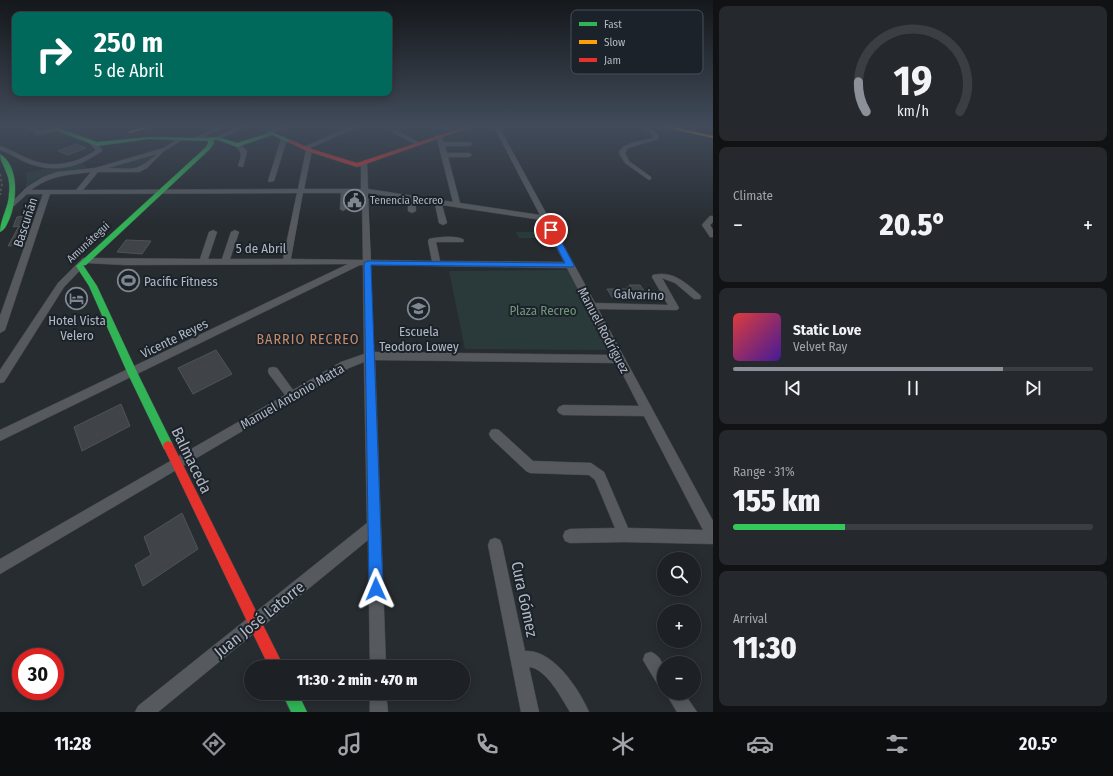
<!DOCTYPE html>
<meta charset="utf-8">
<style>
body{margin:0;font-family:"Fira Sans Condensed",sans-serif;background:#25292d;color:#f1f3f6;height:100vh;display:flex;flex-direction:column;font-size:15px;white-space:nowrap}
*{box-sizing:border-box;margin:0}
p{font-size:13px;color:#a0a3a7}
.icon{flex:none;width:22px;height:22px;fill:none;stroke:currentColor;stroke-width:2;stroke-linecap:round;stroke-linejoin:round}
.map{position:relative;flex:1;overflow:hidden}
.sheet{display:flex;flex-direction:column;gap:6px;padding:6px;background:#101214;width:400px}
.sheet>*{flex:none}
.banner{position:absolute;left:12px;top:12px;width:380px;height:84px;border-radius:8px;box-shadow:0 2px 10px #0003,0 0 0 1px #3b3e42;background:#00695c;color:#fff;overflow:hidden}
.controls{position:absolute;left:657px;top:552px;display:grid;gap:8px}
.controls a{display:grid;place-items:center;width:44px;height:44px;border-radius:50%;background:#1d2125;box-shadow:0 2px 10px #0003,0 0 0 1px #3b3e42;font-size:20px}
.speed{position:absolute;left:12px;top:648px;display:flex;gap:8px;font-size:20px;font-weight:700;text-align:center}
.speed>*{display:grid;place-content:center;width:52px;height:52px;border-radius:50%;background:#1d2125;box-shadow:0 2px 10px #0003,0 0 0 1px #3b3e42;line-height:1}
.speed .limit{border:6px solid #d22;background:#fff;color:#111}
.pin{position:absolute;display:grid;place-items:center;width:34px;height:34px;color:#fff;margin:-17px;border:2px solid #fff;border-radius:50%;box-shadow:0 1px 4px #0007}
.me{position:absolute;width:44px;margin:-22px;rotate:359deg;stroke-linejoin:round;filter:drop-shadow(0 0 3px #0008)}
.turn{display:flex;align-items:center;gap:14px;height:84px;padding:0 16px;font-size:18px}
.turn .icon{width:52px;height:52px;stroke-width:2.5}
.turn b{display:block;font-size:28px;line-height:34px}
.big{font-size:30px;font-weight:800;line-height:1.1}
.sheet .tile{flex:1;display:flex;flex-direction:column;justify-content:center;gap:6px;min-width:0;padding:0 14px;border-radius:8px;background:#25292d}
.sheet .dial{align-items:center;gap:0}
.dial svg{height:104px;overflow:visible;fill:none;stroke:#3b3e42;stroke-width:7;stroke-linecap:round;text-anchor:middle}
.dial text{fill:#f1f3f6;stroke:none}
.song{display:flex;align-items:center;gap:12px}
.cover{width:48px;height:48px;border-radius:6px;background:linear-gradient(135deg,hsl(0 70% 55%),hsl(260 70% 35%))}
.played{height:4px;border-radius:2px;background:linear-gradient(90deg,#8c9099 75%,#3b3e42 75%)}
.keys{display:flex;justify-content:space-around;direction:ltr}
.heat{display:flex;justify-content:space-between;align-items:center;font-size:22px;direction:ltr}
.charge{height:6px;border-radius:3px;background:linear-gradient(90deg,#34c759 31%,#3b3e42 0)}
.trip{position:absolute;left:244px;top:660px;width:226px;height:40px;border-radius:20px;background:#1d2125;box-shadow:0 2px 10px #0003,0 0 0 1px #3b3e42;font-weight:800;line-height:40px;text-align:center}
.menu{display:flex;height:64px;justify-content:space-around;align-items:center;background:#0c0d0f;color:#a0a3a7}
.menu .icon{width:28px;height:28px}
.menu .on{color:#8c9099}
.menu b{font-size:18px;color:#f1f3f6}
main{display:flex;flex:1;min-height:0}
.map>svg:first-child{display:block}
</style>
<main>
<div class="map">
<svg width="713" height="712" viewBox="0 0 713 712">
<rect width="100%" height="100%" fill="#272c31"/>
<!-- green -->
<g fill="#2a3a3a">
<path d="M157 154C136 171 131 169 105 169Z"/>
<path d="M82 163 89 169 56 172 43 176 25 187 27 182 26 174 22 173Z"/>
<path d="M516 232H541L543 238H519Z"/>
<path d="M568 270 609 350 465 349 449 271Z"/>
</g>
<!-- building -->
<g fill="#404449" stroke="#4e5359">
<path d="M76 144 86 148 68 155 58 151Z"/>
<path d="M30 207 34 209 27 227H30L21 245 8 246 19 226 13 227 17 217 25 216Z"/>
<path d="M126 240 151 241 142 254 117 252Z"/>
<path d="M629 285H640L648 296 612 297 607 289H628L627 287H631Z"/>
<path d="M216 350 232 374 193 394 178 368Z"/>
<path d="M121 404 130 426 82 451 74 427Z"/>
<path d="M182 513 198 549 143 586 135 565 151 555 144 537Z"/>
</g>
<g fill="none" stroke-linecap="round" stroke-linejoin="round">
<defs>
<g id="street">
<path d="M28 125H31L38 131 59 128 62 130 37 135 27 127Z"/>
<path d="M222 125H228L196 141 191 140Z"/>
<path d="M242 125H248L220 139 215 138Z"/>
<path d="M284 125H291L270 134 265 133Z"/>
<path d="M355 125H362L310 148 312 150 304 189H361V163L364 161 367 163 368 189 453 202 437 139 435 137 438 135 442 138 444 142H470L473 144 470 146H445L447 153H469L472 155 469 157H448L460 203 540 215 493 125H498L595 303 668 305 652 277 653 275C673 270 686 283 700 295L701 297 700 299H694L675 283 662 278 679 308 677 310 598 309 713 521V544L624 542 570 543 565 541 563 536 565 531 570 529 615 528 595 480 589 475 530 473 526 471 491 438 489 434 491 430 495 429 499 430 533 461 591 463 604 472 628 528 703 530 644 416 563 415 559 413 557 410 559 407 563 405 639 406 617 363 375 360 386 667H370L368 540 158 712H135L138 706 367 523 364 362 349 368 0 574V559L285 395 269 374 268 371 269 368 273 367 277 368 293 390 341 362 364 354 363 265H360L0 441V430L348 264 125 265 87 263 64 287 4 382 0 383V370L58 283 83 258 200 259 209 232 213 230 217 232 208 259H222L231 232 235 230 239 232 230 259H283L297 193 50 194 5 330 0 333V316L43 194H27L14 206 9 205 27 187 43 177 57 172 95 168 164 148 180 137 183 139 182 140 164 151 147 168 139 172H98L83 190 298 189 306 150 304 149V147ZM157 154C135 172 135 169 108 168ZM91 172 76 190H31C51 175 67 175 91 172ZM303 193H341L340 209 343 211 346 209 347 193H362L363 260 291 259ZM368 193 408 199V211L412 213 416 211 415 200 435 204 439 223 443 225 447 223 442 205 542 220 564 262 440 261 436 242H463L464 240C457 235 438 237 429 239L428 241 432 261 371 260ZM371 265 567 268 612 355 374 352Z"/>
<path d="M435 125H442L458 131 453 132Z"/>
<path d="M642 125H647L658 135V139L628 148 625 153 629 161 651 177V179L649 180 625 163 619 153C622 142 643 141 653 138V136Z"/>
<path d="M694 125H700L692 133H688V131Z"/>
<path d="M392 130H396L422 144 417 145 392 132Z"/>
<path d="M284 137 287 139 274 181 269 182 268 181 281 139Z"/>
<path d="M90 142H94L102 149V151C78 168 54 174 25 162 17 158 9 153 0 150V146C10 149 19 155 29 159 52 169 76 164 96 150L90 144Z"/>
<path d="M235 144 242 146 247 151 243 167 238 166C242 154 243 153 234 145Z"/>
<path d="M710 216H713V222L710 225 713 230V237H710L702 225Z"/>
<path d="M495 538 500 540 502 545 525 651C553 649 579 689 589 712H570C562 699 546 668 529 667L539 712H521L488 545 490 540Z"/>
<path d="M651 652C666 658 664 673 664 687L658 685 643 660 645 654Z"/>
<path d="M370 693H386L388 712H370Z"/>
<path d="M666 693H684L697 712H677Z"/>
</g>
<g id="fast">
<path d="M57 125H61L60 127 61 129 97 142 149 137 200 138 218 137 237 143 272 132 292 141 287 142 272 135 237 147 218 140H213L214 143 210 149 86 265H83L97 286 137 372 172 443 173 446 172 449 168 451 164 449 127 372 89 286 76 266 206 147 208 143V141L149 139 97 146 57 131 55 127Z"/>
<path d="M0 154C20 166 17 202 9 220 7 224 5 230 0 232 0 219 9 207 9 193 10 186 9 178 6 172 4 165 0 161 0 154Z"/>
<path d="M282 693H298L307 712H291Z"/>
</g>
<g id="slow">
<path d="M152 125H158L130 133 128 132Z"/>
<path d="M578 125H664L713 136V138L659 126H580Z"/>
</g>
<g id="jam">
<path d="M471 125H582L580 126H474L357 167 307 151 286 141 291 140 311 149 357 163Z"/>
<path d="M168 441 172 443 284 667H269L163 446 164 443Z"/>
</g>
</defs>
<!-- street casing -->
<use href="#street" stroke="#44484c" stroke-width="1"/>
<!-- fast casing -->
<use href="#fast" stroke="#44484c" stroke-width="1"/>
<!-- slow casing -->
<use href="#slow" stroke="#44484c" stroke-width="1"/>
<!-- jam casing -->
<use href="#jam" stroke="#44484c" stroke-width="1"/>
<!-- street -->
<use href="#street" fill="#565a5f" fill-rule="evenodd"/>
<!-- fast -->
<use href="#fast" fill="#30b455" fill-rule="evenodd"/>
<!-- slow -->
<use href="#slow" fill="#ff9f0a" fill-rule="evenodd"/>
<!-- jam -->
<use href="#jam" fill="#e5322d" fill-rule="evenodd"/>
<!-- rail-far1 -->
<path stroke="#56595d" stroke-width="2" stroke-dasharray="2.5 2.5" stroke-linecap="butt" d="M0 174 2 184 0 194"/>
<!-- rail -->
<path stroke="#56595d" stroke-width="2.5" stroke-dasharray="3 3" stroke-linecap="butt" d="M0 195V193"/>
</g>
<!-- sky -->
<linearGradient id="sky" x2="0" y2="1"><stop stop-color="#15181b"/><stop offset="0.56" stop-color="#414b5a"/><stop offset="1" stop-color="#414b5a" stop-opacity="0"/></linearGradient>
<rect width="713" height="224" fill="url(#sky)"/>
<!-- route -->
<path fill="#1a73e8" stroke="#114b97" d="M549 229 555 230 574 265 573 267 371 265 383 589 381 593 376 595 371 593 369 589 364 263 368 261 565 263 548 230Z"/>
<!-- icons -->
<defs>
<symbol id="civic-ring" viewBox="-11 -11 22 22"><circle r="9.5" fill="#1b222a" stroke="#81878f" stroke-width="1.5"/><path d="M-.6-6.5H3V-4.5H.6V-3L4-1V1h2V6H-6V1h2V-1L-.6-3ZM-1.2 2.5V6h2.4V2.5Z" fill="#81878f"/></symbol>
<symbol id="stadium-ring" viewBox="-11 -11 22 22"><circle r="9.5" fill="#1b222a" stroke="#81878f" stroke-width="1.5"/><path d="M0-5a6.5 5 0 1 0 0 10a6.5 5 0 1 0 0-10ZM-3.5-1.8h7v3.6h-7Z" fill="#81878f"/></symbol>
<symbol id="hotel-ring" viewBox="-11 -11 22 22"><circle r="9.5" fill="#1b222a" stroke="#81878f" stroke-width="1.5"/><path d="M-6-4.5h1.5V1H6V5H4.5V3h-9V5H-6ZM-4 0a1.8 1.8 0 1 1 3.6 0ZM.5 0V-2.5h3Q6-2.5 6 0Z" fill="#81878f"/></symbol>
<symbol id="school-ring" viewBox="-11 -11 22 22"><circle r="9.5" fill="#1b222a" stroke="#81878f" stroke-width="1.5"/><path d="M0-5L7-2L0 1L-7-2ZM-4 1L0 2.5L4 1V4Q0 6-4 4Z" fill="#81878f"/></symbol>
</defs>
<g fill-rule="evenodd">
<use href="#civic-ring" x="342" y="188" width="25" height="25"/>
<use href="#stadium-ring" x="116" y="268" width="25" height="25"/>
<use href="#hotel-ring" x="64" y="286" width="25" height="25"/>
<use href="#school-ring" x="406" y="296" width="25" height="25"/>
</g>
<g text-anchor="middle" stroke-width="4" stroke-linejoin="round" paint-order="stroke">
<!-- far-poi labels -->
<g font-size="11" fill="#b1b8c2" stroke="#1b222a" text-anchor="start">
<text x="370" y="204">Tenencia Recreo</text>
</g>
<!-- far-street labels -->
<g font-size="11" fill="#b1b8c2" stroke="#1b222a">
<text transform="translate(88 242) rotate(-43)" y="4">Amunátegui</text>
</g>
<!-- street labels -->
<g font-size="13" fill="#b1b8c2" stroke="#1b222a">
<text transform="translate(25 222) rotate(-72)" y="5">Bascuñán</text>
<text x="261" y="253">5 de Abril</text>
<text transform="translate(639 294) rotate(2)" y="5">Galvarino</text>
<text transform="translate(604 330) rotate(62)" y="5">Manuel Rodríguez</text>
<text transform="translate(174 338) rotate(-26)" y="5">Vicente Reyes</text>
<text transform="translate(292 396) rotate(-30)" y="5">Manuel Antonio Matta</text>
</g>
<!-- poi labels -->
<g font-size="13" fill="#b1b8c2" stroke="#1b222a">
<text x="144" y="286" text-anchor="start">Pacific Fitness</text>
<text x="77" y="325">Hotel Vista<tspan x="77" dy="15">Velero</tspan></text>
<text x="419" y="336">Escuela<tspan x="419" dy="15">Teodoro Lowey</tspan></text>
</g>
<!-- park labels -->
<g font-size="13" fill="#729578" stroke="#1b222a">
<text x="543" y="315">Plaza Recreo</text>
</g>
<!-- neighbourhood labels -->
<g font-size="14" letter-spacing="1" fill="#c58a69" stroke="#1b222a">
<text x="308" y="344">BARRIO RECREO</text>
</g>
<!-- near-street labels -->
<g font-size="16" fill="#b1b8c2" stroke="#1b222a">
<text transform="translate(192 460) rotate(64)" y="6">Balmaceda</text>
<text transform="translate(525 599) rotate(78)" y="6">Cura Gómez</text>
<text transform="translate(259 619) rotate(-39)" y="6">Juan José Latorre</text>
</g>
</g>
<!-- legend -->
<rect x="571" y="10" width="132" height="64" rx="6" fill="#1b222a" stroke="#484f58" stroke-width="1"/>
<rect x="579" y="22" width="18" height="4" fill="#30b455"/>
<rect x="579" y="40" width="18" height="4" fill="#ff9f0a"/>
<rect x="579" y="58" width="18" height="4" fill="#e5322d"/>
<g font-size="11" fill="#b1b8c2">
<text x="604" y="28">Fast</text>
<text x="604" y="46">Slow</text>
<text x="604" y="64">Jam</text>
</g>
</svg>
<div class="controls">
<a><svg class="icon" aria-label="search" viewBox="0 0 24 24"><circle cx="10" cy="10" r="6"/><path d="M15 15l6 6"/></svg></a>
<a>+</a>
<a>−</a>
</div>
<div class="speed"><div class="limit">30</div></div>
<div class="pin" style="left:551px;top:230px;background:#d93025"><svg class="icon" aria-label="arrive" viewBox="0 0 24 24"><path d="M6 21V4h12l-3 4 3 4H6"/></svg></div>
<svg class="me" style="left:376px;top:589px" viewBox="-20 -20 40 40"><path d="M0-17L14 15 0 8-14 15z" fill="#1a73e8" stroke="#fff" stroke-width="4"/></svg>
<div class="trip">11:30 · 2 min · 470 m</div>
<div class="banner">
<div class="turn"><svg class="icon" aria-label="right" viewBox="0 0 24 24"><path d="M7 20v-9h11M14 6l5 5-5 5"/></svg><div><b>250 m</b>5 de Abril</div></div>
</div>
</div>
<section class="sheet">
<div class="tile dial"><svg viewBox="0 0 100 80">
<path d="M14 69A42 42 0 1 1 86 69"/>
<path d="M14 69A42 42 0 0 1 8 46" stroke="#8c9099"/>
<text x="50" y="56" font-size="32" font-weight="700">19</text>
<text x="50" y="72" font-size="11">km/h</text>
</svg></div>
<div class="tile"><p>Climate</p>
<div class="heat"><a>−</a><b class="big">20.5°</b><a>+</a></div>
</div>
<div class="tile">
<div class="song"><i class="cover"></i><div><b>Static Love</b><p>Velvet Ray</p></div></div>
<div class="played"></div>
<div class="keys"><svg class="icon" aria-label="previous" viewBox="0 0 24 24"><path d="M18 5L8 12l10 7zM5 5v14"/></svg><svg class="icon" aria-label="pause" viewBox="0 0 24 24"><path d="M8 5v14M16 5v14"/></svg><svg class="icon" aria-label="next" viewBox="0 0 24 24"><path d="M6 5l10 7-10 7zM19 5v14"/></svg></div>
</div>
<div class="tile"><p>Range · 31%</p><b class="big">155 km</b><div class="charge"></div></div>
<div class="tile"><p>Arrival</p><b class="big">11:30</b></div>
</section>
</main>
<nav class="menu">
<b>11:28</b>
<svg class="icon on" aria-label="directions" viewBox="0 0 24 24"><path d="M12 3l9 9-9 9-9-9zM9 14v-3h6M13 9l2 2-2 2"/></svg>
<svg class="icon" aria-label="music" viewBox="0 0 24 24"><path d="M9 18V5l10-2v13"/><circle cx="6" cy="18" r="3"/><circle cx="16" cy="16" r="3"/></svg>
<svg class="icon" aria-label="phone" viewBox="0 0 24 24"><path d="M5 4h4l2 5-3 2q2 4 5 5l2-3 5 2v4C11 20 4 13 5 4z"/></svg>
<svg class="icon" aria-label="climate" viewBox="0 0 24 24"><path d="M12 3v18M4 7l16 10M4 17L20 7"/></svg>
<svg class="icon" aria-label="car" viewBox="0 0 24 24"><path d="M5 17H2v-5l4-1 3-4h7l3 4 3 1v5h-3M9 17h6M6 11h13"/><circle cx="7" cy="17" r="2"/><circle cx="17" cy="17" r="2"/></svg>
<svg class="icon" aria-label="filters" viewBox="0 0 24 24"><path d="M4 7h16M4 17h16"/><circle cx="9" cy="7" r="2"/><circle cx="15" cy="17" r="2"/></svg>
<b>20.5°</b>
</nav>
